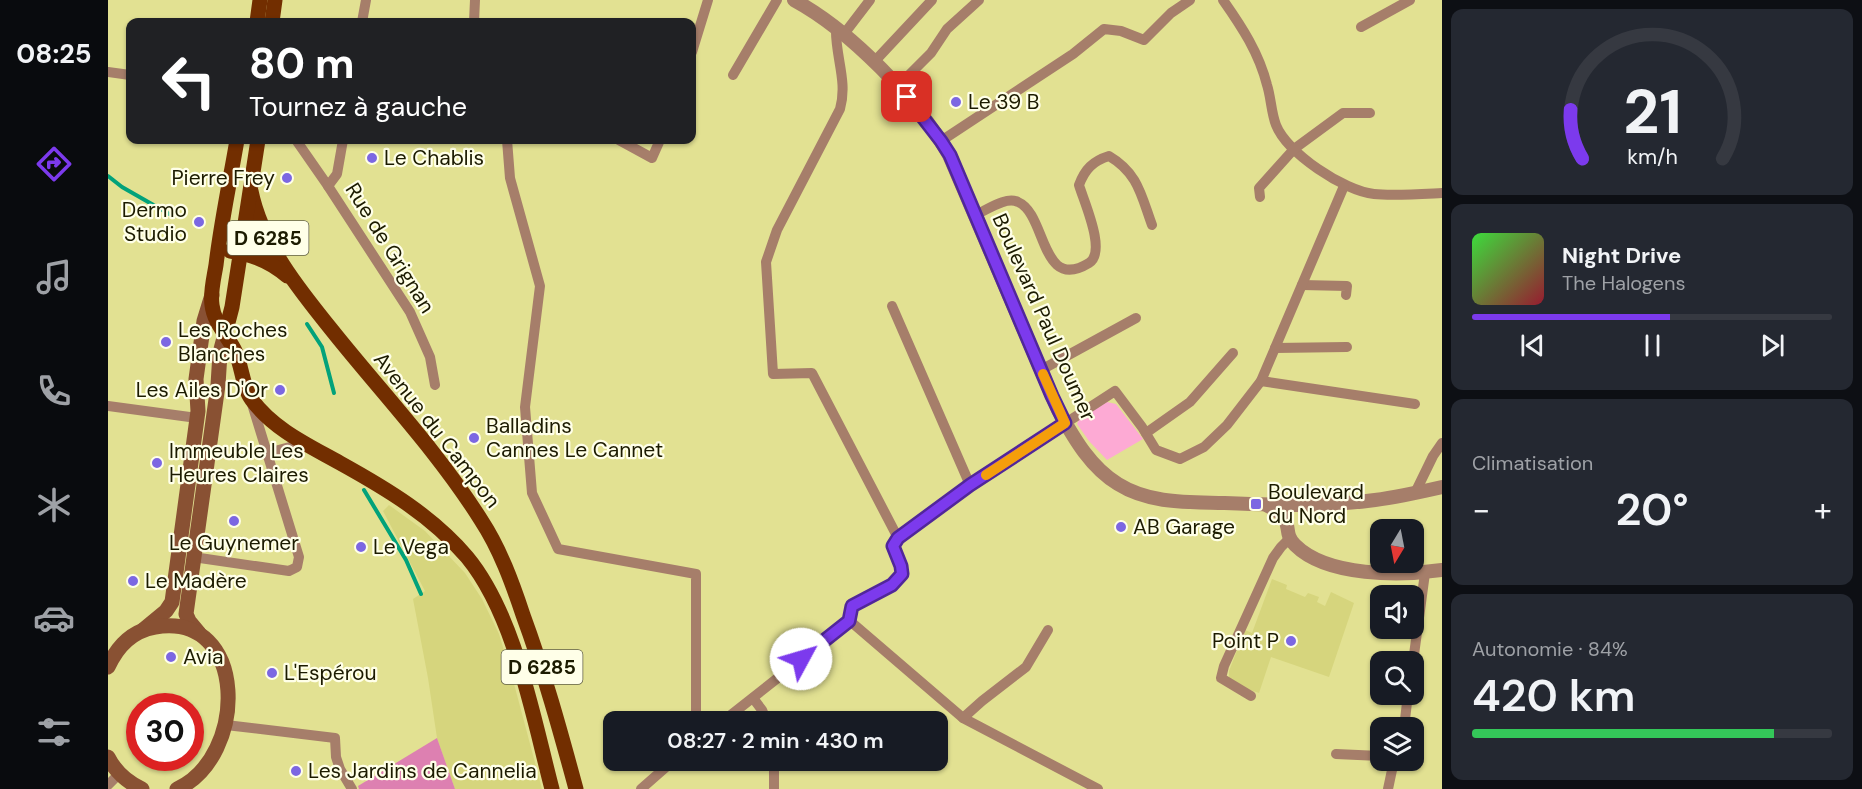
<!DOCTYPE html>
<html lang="fr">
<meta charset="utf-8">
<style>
body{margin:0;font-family:"DM Sans",sans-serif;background:#242831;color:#f1f3f6;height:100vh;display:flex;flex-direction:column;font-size:22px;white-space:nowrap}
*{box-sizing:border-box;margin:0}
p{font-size:20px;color:#9ea1a6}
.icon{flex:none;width:33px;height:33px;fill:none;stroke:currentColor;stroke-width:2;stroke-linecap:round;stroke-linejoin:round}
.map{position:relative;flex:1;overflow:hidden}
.panel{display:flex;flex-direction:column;gap:9px;padding:9px;background:#0d0f14;width:420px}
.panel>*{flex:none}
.hud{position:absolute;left:18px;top:18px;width:570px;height:126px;border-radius:12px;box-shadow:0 2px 4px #0004;background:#202124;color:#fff;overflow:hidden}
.needle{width:39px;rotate:190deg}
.fabs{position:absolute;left:1262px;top:519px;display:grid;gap:12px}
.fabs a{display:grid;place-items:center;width:54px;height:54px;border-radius:12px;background:#171b24;box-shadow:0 2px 4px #0004;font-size:30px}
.speed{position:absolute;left:18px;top:693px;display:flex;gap:12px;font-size:30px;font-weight:700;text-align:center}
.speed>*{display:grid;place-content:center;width:78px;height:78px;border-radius:50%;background:#171b24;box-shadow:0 2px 4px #0004;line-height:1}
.speed .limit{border:9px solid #d22;background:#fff;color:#111}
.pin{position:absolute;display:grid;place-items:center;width:51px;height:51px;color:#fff;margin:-26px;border-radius:12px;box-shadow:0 3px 9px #0006}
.me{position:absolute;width:66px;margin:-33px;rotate:51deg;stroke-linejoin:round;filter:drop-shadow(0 0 4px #0008)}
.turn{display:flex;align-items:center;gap:21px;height:126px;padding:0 24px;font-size:27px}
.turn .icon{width:78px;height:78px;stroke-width:2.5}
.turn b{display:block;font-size:42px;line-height:51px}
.big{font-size:45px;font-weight:600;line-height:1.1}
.panel .card{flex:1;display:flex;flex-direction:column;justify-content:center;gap:9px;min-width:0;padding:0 21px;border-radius:12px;background:#242831}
.panel .dial{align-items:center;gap:0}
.dial svg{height:156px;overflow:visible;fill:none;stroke:#363941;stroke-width:7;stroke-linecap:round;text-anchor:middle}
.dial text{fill:#f1f3f6;stroke:none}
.song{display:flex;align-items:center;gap:18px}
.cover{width:72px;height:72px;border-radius:9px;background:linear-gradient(135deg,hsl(120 70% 55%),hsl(350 70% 35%))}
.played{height:6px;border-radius:3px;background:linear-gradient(90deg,#7c3aed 55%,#363941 55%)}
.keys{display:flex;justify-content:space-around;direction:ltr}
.heat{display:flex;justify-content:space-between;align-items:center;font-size:33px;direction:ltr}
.charge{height:9px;border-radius:4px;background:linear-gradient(90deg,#34c759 84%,#363941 0)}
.trip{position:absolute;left:495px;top:711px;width:345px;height:60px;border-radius:12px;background:#171b24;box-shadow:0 2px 4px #0004;font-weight:600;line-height:60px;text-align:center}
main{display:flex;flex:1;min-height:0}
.tabs{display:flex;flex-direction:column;width:108px;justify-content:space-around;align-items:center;background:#090b0e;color:#9ea1a6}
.tabs .icon{width:42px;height:42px}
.tabs .on{color:#7c3aed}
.tabs b{font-size:27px;color:#f1f3f6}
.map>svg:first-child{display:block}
</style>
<main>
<nav class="tabs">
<b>08:25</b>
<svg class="icon on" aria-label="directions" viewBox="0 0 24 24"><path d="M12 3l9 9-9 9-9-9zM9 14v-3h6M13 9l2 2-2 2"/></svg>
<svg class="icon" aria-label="music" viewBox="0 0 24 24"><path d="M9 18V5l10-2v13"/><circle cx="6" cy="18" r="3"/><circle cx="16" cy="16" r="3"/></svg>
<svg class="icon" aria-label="phone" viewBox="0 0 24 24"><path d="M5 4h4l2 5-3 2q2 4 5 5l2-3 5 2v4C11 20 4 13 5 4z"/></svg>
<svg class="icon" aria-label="climate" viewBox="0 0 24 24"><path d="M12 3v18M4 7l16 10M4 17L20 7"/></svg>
<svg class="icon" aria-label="car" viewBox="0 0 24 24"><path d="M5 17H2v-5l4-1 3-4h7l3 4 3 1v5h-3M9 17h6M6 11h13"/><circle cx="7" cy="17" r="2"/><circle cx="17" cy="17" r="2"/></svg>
<svg class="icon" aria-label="filters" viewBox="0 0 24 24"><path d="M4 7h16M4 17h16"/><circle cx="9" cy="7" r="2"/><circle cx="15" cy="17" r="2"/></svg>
</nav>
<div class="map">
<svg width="1334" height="789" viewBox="0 0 1334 789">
<rect width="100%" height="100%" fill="#e2e192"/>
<!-- built -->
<g fill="#d6d57d">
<path d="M281 505 317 531 357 573 374 599 391 634 405 680 434 789H347L329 738 320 678 305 599 317 591 275 511Z"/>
<path d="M1164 579 1179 585 1178 589 1197 597 1200 593 1211 597 1209 602 1217 606 1223 592 1246 603 1221 677 1163 657 1151 693 1125 684 1121 678V671L1137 630 1144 633Z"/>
</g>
<!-- green -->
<path fill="#fdaad4" d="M999 402 1008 404 1035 439 999 460 981 441 969 424 972 417Z"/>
<!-- forest -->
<path fill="#dd80b1" d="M329 738 347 789H251L250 786Z"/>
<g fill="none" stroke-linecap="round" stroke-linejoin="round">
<!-- stream -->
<g stroke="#02a27a" stroke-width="4">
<path d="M0 176 14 187 63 215"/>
<path d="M199 324 214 347 226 393"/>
<path d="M256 490 298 560 313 594"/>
</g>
<!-- minor -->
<g stroke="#a67e6a" stroke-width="10">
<path d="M1115 0C1134 27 1151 53 1159 85 1163 97 1163 112 1168 125 1179 153 1236 191 1266 194 1285 196 1314 194 1334 193"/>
<path d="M254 22 258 0"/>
<path d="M366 22 367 0"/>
<path d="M1253 27 1302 0"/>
<path d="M728 28C727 56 740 81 732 109L669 230 658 262 665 374 704 373 790 538"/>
<path d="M736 34 762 0"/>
<path d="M584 52 600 0"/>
<path d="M766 62 824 0"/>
<path d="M0 72 22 75"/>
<path d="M625 75 669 0"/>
<path d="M789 87 823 53 839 29 871 0"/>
<path d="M188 140 220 186 302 312 322 357 327 385"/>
<path d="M399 140 402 178 432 286 417 407 424 493 450 549 588 574V713L590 722"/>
<path d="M511 140 544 158 552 140"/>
<path d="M833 141 965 54 996 29 1013 31 1036 40 1063 13 1082 0"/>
<path d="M220 186 229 174 235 140"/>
<path d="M1152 197 1151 188 1186 149 1235 113H1262"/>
<path d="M867 215C879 210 898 196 910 202 939 214 932 293 981 263 999 252 976 202 971 185 977 169 985 161 1001 156 1030 173 1033 195 1044 225"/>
<path d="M1194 285 1239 286 1238 295"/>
<path d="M784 306 862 485"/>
<path d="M1167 348 1239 347"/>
<path d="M933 370 1028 318"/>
<path d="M1153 381 1307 404"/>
<path d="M0 406 89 418"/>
<path d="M1038 433 1082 402 1125 353"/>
<path d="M159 453 197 443"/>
<path d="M1307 493 1325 456 1334 443"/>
<path d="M85 557 181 571 189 567 191 557 144 404"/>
<path d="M742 621 855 718 990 789"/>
<path d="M1305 662 1317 573"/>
<path d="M1143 696 1113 678 1116 666 1165 558 1173 547 1182 538"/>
<path d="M645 698 654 710 659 722"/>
<path d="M855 718 874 701 918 667 940 630"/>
<path d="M614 722 742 621 744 606 784 585 794 574 793 566 785 546 790 538 862 485 1007 391 1034 427 1048 450 1072 459 1096 447 1119 425 1153 381 1236 186"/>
<path d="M118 725 227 738 228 757 232 769 244 789"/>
<path d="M1296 728 1300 694"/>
<path d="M1228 754 1272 756"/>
<path d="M666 760V789"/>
<path d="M0 785 11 774"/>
<path d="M533 789 566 760"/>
<path d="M1280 789 1284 770 1289 760"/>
</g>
<!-- tertiary -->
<g stroke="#a67e6a" stroke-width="14">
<path d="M686 0C743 31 809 99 841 155L950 410C966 438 982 467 1010 484 1042 504 1080 502 1116 503 1167 505 1217 507 1267 500 1289 497 1312 492 1334 487"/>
<path d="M1160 506C1190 521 1172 530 1187 545 1219 577 1293 576 1334 570"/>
</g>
<!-- secondary -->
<g stroke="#895133" stroke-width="15">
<path d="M35 630 58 611 64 602 90 411 88 379 96 321 104 295"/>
<path d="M91 633 81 621 78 614 110 385 112 353 117 334"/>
<path d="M0 667C9 647 24 631 47 627 141 611 140 757 69 789"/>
<path d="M0 757C8 773 19 782 34 789"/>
</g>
<!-- primary -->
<g stroke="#722e00" stroke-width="15">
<path d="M149 22 152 0"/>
<path d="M164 22 167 0"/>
<path d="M129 140C122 181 113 223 108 265 106 278 102 292 104 305 106 324 121 337 128 353 134 368 135 388 144 400 166 430 202 446 232 463 279 489 324 516 359 557 407 615 425 717 444 789"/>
<path d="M143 191C154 245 193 292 227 334 276 395 331 453 373 520 392 549 404 582 415 615 436 672 452 730 468 789"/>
<path d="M122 251C144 254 162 261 179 276"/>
<path d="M117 334 124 307 150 140"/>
</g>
</g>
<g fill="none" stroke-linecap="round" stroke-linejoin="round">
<defs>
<path id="route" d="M693 659 741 621 744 606 784 585 794 574 793 566 785 546 790 538 862 485 957 423 944 396 842 155 833 141 799 97"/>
</defs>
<!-- route casing -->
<use href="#route" stroke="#51269a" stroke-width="15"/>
<!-- route -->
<use href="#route" stroke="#7c3aed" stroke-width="10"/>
<!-- slow -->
<path stroke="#f59e0b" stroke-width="10" d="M878 475 957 423 935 374"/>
</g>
<!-- markers -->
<g fill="#7c67e2" stroke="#ffffe8" stroke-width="2">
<circle cx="848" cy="102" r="6"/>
<circle cx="264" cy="158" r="6"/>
<circle cx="179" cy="178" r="6"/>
<circle cx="91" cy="222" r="6"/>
<circle cx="58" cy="342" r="6"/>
<circle cx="172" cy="390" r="6"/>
<circle cx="366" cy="438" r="6"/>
<circle cx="49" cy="463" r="6"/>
<rect x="1142" y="498" width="12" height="12" rx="3"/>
<circle cx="126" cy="521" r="6"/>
<circle cx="1013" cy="527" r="6"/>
<circle cx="253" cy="547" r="6"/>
<circle cx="25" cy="581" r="6"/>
<circle cx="1183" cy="641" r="6"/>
<circle cx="63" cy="657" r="6"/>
<circle cx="164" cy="673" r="6"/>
<circle cx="188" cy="771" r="6"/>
</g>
<g text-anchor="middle" stroke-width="4.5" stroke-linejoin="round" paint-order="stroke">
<!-- shield labels -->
<g fill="#ffffe8" stroke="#605f46" stroke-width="1.5">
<rect x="119.5" y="221" width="81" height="34" rx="4.5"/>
<rect x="393.5" y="650" width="81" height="34" rx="4.5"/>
</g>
<g font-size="20" font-weight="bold" fill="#1c1b00">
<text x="160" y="245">D 6285</text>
<text x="434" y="674">D 6285</text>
</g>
<!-- poi labels -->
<g font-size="21" fill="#1c1b00" stroke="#ffffe8" text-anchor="start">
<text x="860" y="109">Le 39 B</text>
<text x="276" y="165">Le Chablis</text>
<text x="167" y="185" text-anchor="end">Pierre Frey</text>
<text x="79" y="217" text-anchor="end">Dermo<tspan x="79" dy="24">Studio</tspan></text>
<text x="70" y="337">Les Roches<tspan x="70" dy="24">Blanches</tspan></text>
<text x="160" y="397" text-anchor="end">Les Ailes D'Or</text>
<text x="378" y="433">Balladins<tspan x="378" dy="24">Cannes Le Cannet</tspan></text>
<text x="61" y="458">Immeuble Les<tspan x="61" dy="24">Heures Claires</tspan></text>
<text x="1160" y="499">Boulevard<tspan x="1160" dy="24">du Nord</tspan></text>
<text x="1025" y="534">AB Garage</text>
<text x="126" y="550" text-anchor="middle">Le Guynemer</text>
<text x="265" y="554">Le Vega</text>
<text x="37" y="588">Le Madère</text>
<text x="1171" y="648" text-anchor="end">Point P</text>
<text x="75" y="664">Avia</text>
<text x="176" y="680">L'Espérou</text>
<text x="200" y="778">Les Jardins de Cannelia</text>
</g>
<!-- street labels -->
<g font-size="21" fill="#1c1b00" stroke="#ffffe8">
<text transform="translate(282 248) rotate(58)" y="7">Rue de Grignan</text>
<text transform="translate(936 317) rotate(66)" y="7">Boulevard Paul Doumer</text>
<text transform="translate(329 430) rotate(52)" y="7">Avenue du Campon</text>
</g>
</g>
</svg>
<div class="fabs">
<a><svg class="needle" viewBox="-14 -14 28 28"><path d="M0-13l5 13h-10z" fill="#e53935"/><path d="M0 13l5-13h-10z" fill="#9ea1a6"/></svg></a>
<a><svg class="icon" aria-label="sound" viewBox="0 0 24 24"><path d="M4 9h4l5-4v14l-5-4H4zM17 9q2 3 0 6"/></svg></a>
<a><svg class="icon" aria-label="search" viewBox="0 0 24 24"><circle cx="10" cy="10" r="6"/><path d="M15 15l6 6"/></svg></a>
<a><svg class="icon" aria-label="layers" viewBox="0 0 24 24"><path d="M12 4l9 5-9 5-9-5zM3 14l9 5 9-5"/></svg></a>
</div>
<div class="speed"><div class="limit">30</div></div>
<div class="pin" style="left:799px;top:97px;background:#d93025"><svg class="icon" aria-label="arrive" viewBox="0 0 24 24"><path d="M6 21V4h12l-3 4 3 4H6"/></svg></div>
<svg class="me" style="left:693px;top:659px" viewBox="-20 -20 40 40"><circle r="19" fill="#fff"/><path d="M0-13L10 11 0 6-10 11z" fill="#7c3aed"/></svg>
<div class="trip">08:27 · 2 min · 430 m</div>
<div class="hud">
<div class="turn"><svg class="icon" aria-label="left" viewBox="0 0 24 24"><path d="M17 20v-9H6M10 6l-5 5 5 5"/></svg><div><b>80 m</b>Tournez à gauche</div></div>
</div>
</div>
<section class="panel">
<div class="card dial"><svg viewBox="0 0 100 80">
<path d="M14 69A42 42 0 1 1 86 69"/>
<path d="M14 69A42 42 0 0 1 8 44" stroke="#7c3aed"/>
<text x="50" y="56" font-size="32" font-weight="700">21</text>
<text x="50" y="72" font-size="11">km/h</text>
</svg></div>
<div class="card">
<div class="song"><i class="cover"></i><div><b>Night Drive</b><p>The Halogens</p></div></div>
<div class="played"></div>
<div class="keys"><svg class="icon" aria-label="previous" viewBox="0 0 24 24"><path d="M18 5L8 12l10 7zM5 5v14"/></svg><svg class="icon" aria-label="pause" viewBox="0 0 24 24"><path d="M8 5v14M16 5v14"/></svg><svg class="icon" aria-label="next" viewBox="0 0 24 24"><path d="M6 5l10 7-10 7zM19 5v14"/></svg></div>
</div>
<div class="card"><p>Climatisation</p>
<div class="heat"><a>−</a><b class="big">20°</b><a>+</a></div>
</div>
<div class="card"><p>Autonomie · 84%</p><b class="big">420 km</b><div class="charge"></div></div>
</section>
</main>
